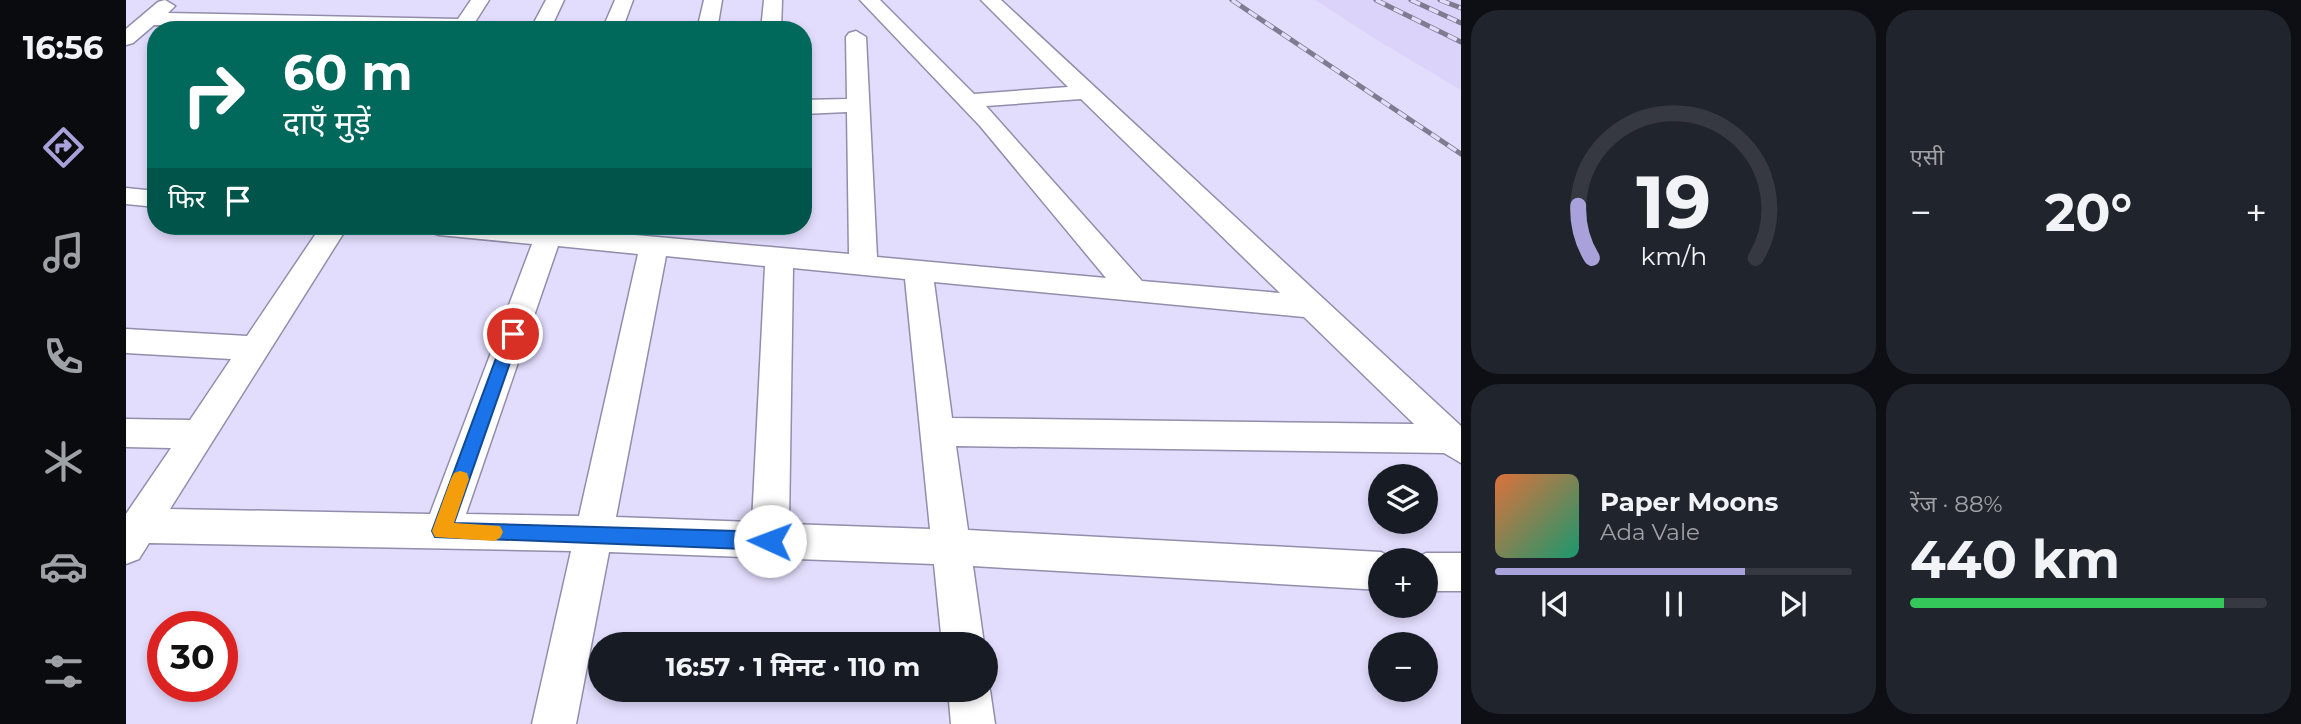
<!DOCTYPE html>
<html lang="hi">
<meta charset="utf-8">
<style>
body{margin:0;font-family:Montserrat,"Noto Sans Devanagari",sans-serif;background:#20242c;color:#f1f3f6;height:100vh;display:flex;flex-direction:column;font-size:26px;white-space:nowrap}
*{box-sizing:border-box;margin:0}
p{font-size:23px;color:#9ea1a6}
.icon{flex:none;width:38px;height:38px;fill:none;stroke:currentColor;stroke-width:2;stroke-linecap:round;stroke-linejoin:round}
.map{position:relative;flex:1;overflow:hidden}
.sheet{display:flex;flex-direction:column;gap:10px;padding:10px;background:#0d0f14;width:840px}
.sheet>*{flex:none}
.guide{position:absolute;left:21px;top:21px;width:665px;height:214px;border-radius:28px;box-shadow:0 4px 10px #0003;background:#00695c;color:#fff;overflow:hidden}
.tools{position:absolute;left:1242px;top:464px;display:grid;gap:14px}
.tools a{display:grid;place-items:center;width:70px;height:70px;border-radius:50%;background:#171b24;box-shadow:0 4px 10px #0003;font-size:35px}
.speed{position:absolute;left:21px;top:611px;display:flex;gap:14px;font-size:35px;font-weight:700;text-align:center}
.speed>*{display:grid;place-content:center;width:91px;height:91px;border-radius:50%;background:#171b24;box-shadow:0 4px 10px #0003;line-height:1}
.speed .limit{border:10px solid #d22;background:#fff;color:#111}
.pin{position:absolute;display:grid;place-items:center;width:60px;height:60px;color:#fff;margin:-30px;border:4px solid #fff;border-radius:50%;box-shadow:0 2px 7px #0007}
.me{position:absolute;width:77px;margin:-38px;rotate:272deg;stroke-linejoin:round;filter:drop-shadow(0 0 5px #0008)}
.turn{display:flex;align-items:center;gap:24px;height:147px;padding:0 21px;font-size:32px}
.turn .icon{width:91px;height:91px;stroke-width:2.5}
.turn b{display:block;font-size:49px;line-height:60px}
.then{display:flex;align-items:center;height:66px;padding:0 21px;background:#0003;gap:14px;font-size:26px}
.big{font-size:52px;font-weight:700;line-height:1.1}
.sheet .tile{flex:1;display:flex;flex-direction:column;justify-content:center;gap:10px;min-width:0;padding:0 24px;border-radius:28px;background:#20242c}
.sheet .dial{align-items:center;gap:0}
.dial svg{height:182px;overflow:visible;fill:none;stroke:#363941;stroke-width:7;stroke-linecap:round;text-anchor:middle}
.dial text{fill:#f1f3f6;stroke:none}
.song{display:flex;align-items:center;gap:21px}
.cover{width:84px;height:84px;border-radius:10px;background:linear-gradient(135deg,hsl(20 70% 55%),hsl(160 70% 35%))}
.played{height:7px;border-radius:4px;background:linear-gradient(90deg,#a9a2da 70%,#363941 70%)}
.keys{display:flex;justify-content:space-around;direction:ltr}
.heat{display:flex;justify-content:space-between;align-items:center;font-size:38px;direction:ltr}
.charge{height:10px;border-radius:5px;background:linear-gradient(90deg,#34c759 88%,#363941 0)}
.sheet .tiles{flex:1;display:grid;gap:10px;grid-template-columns:repeat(2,1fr)}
.trip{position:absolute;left:462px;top:632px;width:410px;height:70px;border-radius:35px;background:#171b24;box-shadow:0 4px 10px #0003;font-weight:700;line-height:70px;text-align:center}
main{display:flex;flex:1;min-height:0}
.menu{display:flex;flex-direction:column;width:126px;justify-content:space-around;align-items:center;background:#090b0e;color:#9ea1a6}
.menu .icon{width:49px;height:49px}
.menu .on{color:#a9a2da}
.menu b{font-size:32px;color:#f1f3f6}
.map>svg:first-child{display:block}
</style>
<main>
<nav class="menu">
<b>16:56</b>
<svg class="icon on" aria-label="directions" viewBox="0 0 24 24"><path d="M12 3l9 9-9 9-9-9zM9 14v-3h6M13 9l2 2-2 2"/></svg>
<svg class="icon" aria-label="music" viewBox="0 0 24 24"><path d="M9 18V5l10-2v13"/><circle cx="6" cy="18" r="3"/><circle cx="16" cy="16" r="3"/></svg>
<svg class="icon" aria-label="phone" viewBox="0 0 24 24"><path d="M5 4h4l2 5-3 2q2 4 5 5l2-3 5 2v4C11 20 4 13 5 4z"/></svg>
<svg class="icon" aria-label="climate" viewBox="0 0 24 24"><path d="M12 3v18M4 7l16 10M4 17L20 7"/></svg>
<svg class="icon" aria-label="car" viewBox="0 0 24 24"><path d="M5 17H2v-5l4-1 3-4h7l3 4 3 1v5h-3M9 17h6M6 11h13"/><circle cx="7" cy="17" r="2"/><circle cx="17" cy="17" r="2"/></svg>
<svg class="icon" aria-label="filters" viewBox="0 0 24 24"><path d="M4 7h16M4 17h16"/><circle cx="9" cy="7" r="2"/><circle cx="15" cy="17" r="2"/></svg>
</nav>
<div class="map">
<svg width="1335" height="724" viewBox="0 0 1335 724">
<rect width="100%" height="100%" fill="#e3ddfd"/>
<!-- built -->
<path fill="#dbd3fa" d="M1189 0H1335V90L1256 43Z"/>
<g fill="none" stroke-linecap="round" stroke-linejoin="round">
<defs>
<g id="minor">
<path d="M39 0 49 6 42 13 332 19 345 0H363L344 30 28 25 7 43 0 45V29L32 2Z"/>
<path d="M420 0H438L424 30H404Z"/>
<path d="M489 0H507L496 30H476Z"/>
<path d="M578 0H596L591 30H571Z"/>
<path d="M638 0H656L655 30H635Z"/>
<path d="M734 0H754L848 94 942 87 855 0H875L1335 426V463L1318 453 830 446 842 530 1255 552 1270 560H1255V590L847 566 858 644H816L808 564 483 552 450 724H406L445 551 23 543 13 559 0 564V514L45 448 0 447V419L64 420 105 359 0 353V329L121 336 195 226H222L44 509 304 514 406 244 313 235 304 232 300 226H408L723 254 721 112 677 114V100L721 99 720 37 723 33 730 31 740 37 751 257 980 278 854 126ZM955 99 1154 293 1016 281 860 106ZM432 246 512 254 453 516 340 514ZM540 256 639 266 626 522 490 517ZM667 268 779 279 804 529 663 524ZM808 282 1178 317 1288 424 826 418Z"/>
<path d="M0 188 30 191V207L0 204Z"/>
<path d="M1300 553H1335V591H1300V560H1286Z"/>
<path d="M859 677 864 690 869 724H825L822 690H859Z"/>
</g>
</defs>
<!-- minor casing -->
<use href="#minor" stroke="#938dab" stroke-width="3"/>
<!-- minor -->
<use href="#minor" fill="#fff" fill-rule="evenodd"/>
<defs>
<g id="rail">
<path d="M1106 0 1335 154"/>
<path d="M1250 0 1335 42"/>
<path d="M1285 0 1335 23"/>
<path d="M1314 0 1335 8"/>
</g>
</defs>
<!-- rail casing -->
<use href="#rail" stroke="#7f7b90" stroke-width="5"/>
<!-- rail -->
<use href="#rail" stroke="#e3ddfd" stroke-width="3.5" stroke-dasharray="10" stroke-linecap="butt"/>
</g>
<!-- route -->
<path fill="#1a73e8" stroke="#114b97" stroke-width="2" d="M387 329 394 334 328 523 644 532 651 535 654 541 651 547 644 550 309 537 306 531 379 334Z"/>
<!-- slow -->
<path fill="#f59e0b" d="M334 471 341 473 343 479 328 523 374 526 377 532 374 538 368 541 309 537 306 531 325 479 328 473Z"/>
</svg>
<div class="tools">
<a><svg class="icon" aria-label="layers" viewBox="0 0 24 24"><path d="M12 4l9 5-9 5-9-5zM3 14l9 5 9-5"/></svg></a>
<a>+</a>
<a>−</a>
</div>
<div class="speed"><div class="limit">30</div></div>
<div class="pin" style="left:387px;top:334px;background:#d93025"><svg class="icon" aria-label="arrive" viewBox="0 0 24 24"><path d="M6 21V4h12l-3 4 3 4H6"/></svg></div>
<svg class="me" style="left:644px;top:541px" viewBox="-20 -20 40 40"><circle r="19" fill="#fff"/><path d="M0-13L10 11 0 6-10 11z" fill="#1a73e8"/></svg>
<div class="trip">16:57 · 1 मिनट · 110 m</div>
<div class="guide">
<div class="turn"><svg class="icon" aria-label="right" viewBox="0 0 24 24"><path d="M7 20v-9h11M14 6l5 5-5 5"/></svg><div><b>60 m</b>दाएँ मुड़ें</div></div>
<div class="then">फिर<svg class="icon" aria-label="arrive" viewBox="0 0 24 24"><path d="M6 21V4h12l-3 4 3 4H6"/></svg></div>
</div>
</div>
<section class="sheet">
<div class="tiles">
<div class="tile dial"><svg viewBox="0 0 100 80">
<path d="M14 69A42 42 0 1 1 86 69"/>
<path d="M14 69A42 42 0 0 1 8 46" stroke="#a9a2da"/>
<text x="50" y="56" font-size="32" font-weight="700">19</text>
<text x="50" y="72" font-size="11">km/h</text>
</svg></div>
<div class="tile"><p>एसी</p>
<div class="heat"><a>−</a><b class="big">20°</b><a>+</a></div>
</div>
<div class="tile">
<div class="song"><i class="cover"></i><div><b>Paper Moons</b><p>Ada Vale</p></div></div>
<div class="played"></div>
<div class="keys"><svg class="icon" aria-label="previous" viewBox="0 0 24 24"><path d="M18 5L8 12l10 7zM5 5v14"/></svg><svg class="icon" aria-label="pause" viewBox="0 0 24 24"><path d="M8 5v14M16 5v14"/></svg><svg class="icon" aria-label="next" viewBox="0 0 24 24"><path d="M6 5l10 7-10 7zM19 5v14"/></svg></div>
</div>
<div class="tile"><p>रेंज · 88%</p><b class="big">440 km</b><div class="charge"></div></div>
</div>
</section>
</main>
